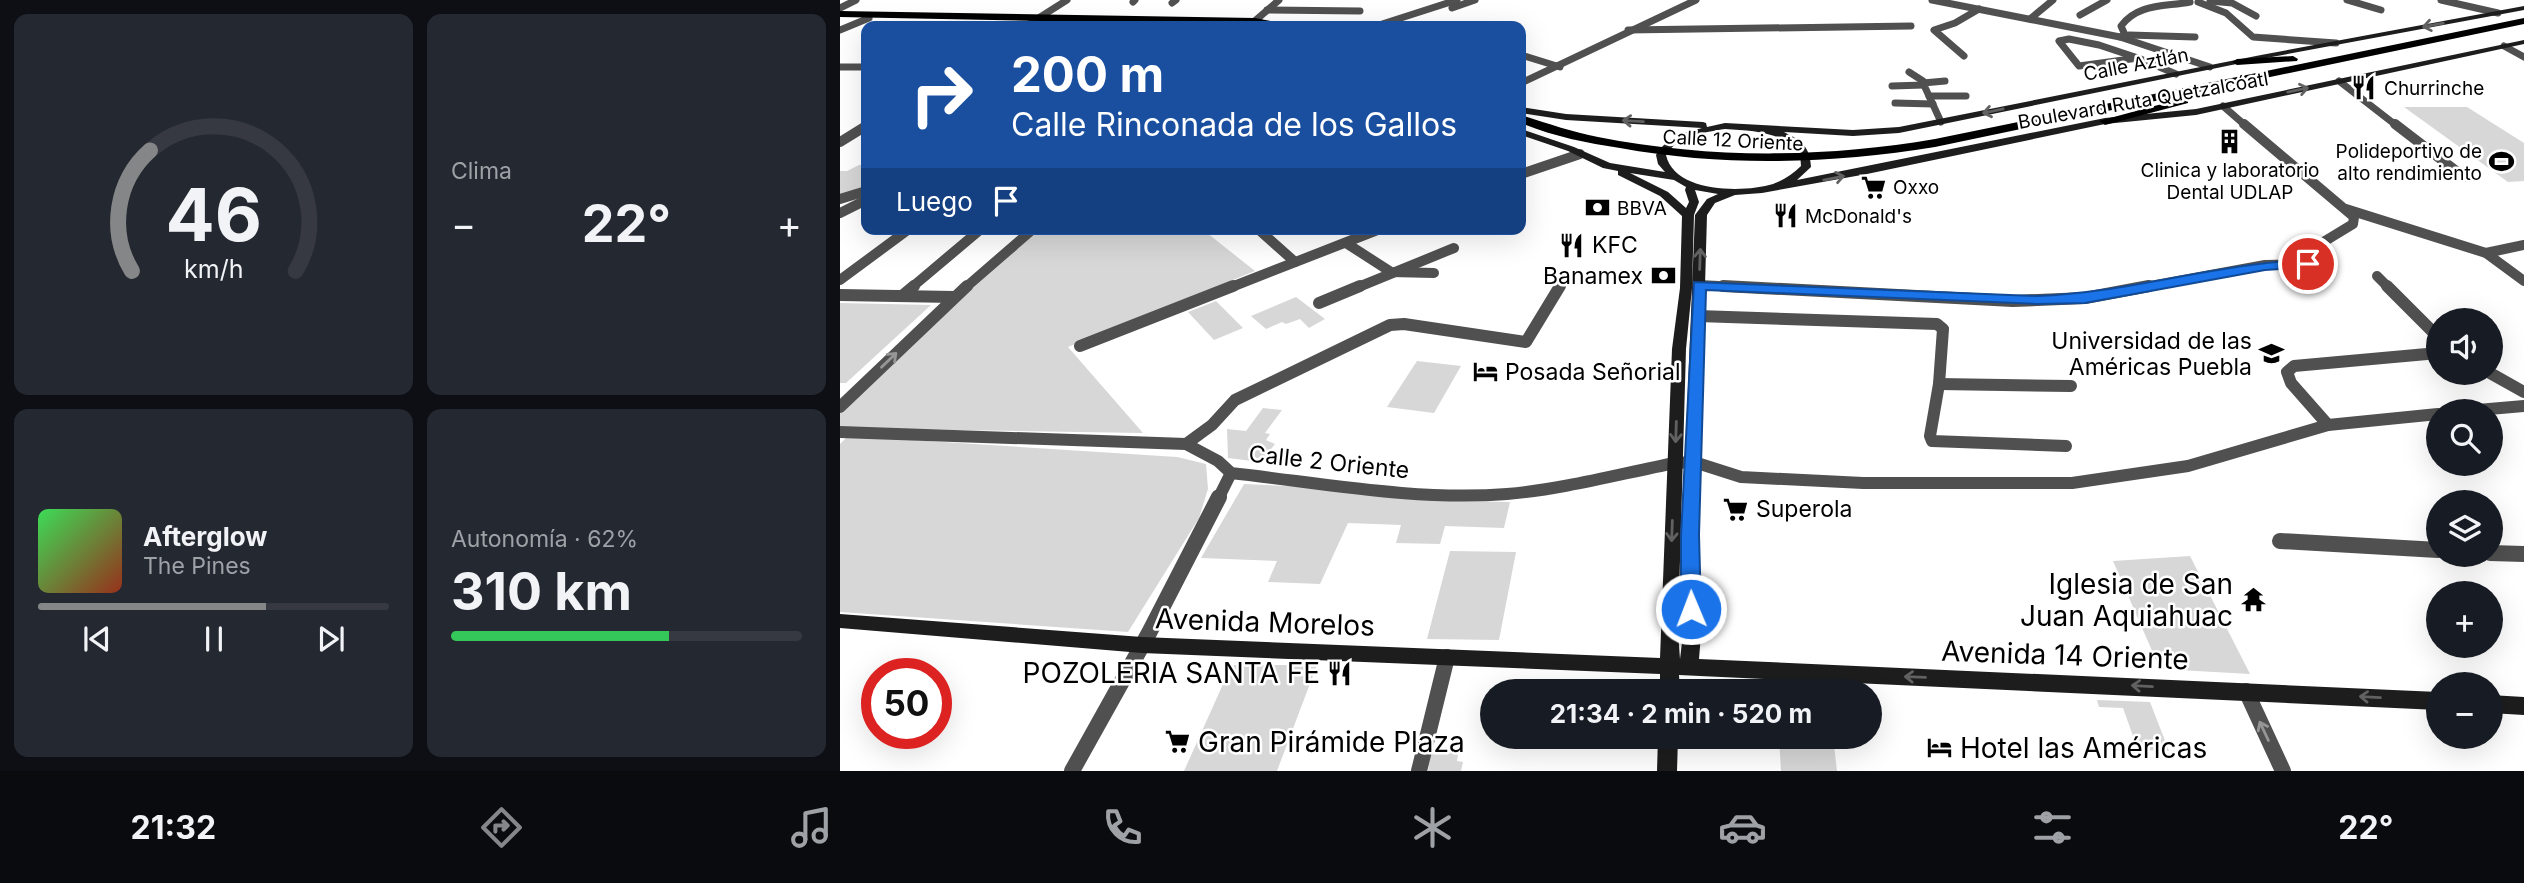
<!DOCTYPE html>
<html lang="es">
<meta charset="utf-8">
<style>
body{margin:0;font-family:Inter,sans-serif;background:#242831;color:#f1f3f6;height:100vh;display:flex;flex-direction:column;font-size:26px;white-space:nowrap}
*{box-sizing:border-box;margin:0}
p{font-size:23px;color:#9ea1a6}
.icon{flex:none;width:38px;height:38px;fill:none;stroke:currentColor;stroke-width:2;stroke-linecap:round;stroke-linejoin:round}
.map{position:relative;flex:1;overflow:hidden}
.details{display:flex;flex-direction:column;gap:14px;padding:14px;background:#0d0f14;width:840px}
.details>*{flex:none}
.banner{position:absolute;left:21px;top:21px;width:665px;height:214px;border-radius:14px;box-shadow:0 7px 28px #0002;background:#1a4fa0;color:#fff;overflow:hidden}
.tools{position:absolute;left:1586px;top:308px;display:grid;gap:14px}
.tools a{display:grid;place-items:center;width:77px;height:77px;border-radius:50%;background:#171b24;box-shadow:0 7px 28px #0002;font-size:35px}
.speed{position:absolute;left:21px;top:658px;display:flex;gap:14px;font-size:35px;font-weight:700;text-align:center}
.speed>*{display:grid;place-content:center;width:91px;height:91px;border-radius:50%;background:#171b24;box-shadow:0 7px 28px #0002;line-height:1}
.speed .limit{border:10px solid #d22;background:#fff;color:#111}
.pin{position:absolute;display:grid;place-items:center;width:60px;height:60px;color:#fff;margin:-30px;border:4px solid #fff;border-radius:50%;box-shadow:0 2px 7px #0007}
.me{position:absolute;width:77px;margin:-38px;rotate:359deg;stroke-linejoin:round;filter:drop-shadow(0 0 5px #0008)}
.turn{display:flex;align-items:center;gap:24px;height:147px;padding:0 35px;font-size:32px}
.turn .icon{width:91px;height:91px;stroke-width:2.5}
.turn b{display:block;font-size:49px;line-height:60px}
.then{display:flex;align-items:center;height:66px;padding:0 35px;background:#0003;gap:14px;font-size:26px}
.big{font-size:52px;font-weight:700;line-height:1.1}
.details .tile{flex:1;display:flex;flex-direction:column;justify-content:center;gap:10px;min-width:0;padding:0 24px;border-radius:14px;background:#242831}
.details .dial{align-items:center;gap:0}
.dial svg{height:182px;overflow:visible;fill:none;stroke:#363941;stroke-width:7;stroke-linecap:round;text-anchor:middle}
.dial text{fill:#f1f3f6;stroke:none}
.song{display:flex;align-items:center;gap:21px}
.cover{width:84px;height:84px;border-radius:10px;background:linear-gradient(135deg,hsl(130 70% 55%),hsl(10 70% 35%))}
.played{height:7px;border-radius:4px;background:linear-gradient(90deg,#858687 65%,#363941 65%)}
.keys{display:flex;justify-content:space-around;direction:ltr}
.heat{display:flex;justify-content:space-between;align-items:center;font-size:38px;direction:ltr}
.charge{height:10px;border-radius:5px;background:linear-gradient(90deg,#34c759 62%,#363941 0)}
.details .tiles{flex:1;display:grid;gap:14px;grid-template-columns:repeat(2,1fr)}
.trip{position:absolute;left:640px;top:679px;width:402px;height:70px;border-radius:35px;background:#171b24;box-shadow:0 7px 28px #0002;font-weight:700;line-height:70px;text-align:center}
.tabs{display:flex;height:112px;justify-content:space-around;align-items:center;background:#090b0e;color:#9ea1a6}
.tabs .icon{width:49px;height:49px}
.tabs .on{color:#858687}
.tabs b{font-size:32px;color:#f1f3f6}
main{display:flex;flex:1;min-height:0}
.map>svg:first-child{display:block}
</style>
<main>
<section class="details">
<div class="tiles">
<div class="tile dial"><svg viewBox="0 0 100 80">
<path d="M14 69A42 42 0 1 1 86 69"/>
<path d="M14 69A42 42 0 0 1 22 16" stroke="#858687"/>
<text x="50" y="56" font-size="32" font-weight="700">46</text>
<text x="50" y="72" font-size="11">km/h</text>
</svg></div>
<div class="tile"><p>Clima</p>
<div class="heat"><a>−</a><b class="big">22°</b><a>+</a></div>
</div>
<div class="tile">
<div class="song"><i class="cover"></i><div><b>Afterglow</b><p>The Pines</p></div></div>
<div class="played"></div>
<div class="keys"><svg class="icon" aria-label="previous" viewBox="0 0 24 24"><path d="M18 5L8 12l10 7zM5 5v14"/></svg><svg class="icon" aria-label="pause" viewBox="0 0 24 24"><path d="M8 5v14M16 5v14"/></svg><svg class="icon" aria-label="next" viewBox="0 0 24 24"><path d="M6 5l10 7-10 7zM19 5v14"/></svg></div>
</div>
<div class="tile"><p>Autonomía · 62%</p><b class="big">310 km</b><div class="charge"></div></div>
</div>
</section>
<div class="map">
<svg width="1684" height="771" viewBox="0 0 1684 771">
<rect width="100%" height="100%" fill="#fff"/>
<!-- green -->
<g fill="#d7d7d7">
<path d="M1564 107H1627L1684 143V181L1668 182Z"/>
<path d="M19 165H26V186L0 194V171H7Z"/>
<path d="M195 229H362L415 271 228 347 303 433 0 428V413Z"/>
<path d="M456 297 485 319 469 328 460 319 446 324 442 322 426 329 411 316Z"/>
<path d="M376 301 403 328 374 340 348 312Z"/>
<path d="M0 303 91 305 6 383H0Z"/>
<path d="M577 361 621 366 594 413 547 407Z"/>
<path d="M423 408 442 410 425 433 430 434 426 440 435 444 421 462 388 458 387 429 406 431Z"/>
<path d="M8 436 337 457 366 464 368 489 359 518 288 632 0 612V444Z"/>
<path d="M404 484 625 494 622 501 670 502 664 528 605 526 600 544 556 543 561 525 508 523 480 584 428 582 437 561 361 558Z"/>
<path d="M610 551 676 552 659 640 587 639Z"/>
<path d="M1350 556 1410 674 1320 669 1273 561Z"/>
<path d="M394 665H477L437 771H344L388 673Z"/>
<path d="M1257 700 1310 702 1329 751 1298 750 1283 708 1259 707Z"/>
<path d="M939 737H993L997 771H941Z"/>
<path d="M592 747 619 748 617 761 623 762 621 771H588Z"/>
</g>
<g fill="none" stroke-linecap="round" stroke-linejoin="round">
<!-- street-far3 -->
<g stroke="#505050" stroke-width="7">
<path d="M1092 0 1280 37 1370 67"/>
<path d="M1507 0 1541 10"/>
<path d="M1601 0 1658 13"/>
<path d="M1370 1 1392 3 1416 16"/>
<path d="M293 2 295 0"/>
<path d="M1358 2 1386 13 1413 37 1496 43"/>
<path d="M332 3 336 0"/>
<path d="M0 8 16 0"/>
<path d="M612 8 635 0"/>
<path d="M427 10 520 11"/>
<path d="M1240 15 1267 0"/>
<path d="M1190 19 1213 0"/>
<path d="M186 26 227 0"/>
<path d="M318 26 324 23"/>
<path d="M409 26 439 0"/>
<path d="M536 26 617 0"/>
<path d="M0 30 29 18"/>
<path d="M788 30 1071 26"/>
<path d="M1289 35 1355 37"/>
<path d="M1280 37 1285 35 1281 26C1298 3 1325 7 1350 2"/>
<path d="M1229 39 1259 45 1298 58 1239 66 1219 41Z"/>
<path d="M1664 46 1684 57"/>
<path d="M681 55 720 67"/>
<path d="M1124 56 1094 30 1115 23 1139 9"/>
<path d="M1298 58 1336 74"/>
<path d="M0 67H26"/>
<path d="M1069 72 1083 81"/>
<path d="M1499 81 1557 126"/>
<path d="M681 83 856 0"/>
<path d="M1052 86 1084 85"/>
<path d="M1089 96H1126"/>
<path d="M1055 103 1093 104"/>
<path d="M1383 106 1406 126"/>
<path d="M1101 122 1083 83 1105 81"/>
</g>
<!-- street-far2 -->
<g stroke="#505050" stroke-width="10">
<path d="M1555 124 1624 177"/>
<path d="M0 142 26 126"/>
<path d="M681 174 740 154"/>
<path d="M0 199 26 191"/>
<path d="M1506 209 1646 253 1684 281"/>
<path d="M0 213 26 200"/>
<path d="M418 229 455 262"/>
<path d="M506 243 551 272 594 273"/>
<path d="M1646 253 1684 245"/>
<path d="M1537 276 1549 288"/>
<path d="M0 280 69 229"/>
<path d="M859 285 917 288"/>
<path d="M71 288 141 229"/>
<path d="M125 288 193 229"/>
<path d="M389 288 540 229"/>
<path d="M516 288 614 248"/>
<path d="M719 288 723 281"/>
<path d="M1300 288 1425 265 1468 264 1480 260 1485 241 1513 224 1514 217 1404 124"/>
</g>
<!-- street-far1 -->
<g stroke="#505050" stroke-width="12">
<path d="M883 286 1173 301 1245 298 1309 286"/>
<path d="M1547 286 1598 337"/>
<path d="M0 295 114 297"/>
<path d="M62 296 74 286"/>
<path d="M479 303 520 286"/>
<path d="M858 316 1097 324 1103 329 1099 384 1090 436 1092 441 1226 446"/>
<path d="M240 346 393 286"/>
<path d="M1650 373 1684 392"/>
<path d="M1099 384 1231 386"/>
<path d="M0 407 127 286"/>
<path d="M1626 411 1684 406"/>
<path d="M1488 425 1451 383 1447 372 1454 366 1598 353"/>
<path d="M0 432 346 444 378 461 391 473C482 483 575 501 667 494 724 489 779 474 835 463L854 462 901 477 1023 483H1232L1348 466 1488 425 1598 414"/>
<path d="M346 444 372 425 395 400 550 325 564 324 686 342 720 286"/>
<path d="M378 499 391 473"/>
</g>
<!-- street -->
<g stroke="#505050" stroke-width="16">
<path d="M1440 541 1598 550"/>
<path d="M1650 553 1684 554"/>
<path d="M1406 691 1443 771"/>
<path d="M232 771 309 633 379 497"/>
<path d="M579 771 607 657"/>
</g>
<!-- secondary -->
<g fill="#1d1d1d" fill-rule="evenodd">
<path d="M1684 6V10L1421 59 1059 133 1013 136 944 132C962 141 970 147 971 167L957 180 1265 118 1356 109 1684 40V44L1356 115 1265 124 1027 174 922 193 895 195 875 203 867 215 858 535 861 634 859 659 1598 692V710L839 675 840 691H820V674L302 653 0 628V614L302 637 820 658 832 349 840 288 842 216 820 196 778 175V171L763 168 728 151 681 135V129L734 147 770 163 825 172 818 164 816 155C827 137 843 133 862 128L726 120 681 113V107L726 114 863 122 866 123 867 127 885 123 1013 130 1059 127 1421 55ZM885 129C913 131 940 131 960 153L961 166C953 174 944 180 933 184 904 193 834 193 826 155 837 136 865 132 885 129ZM790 173 834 180 846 187 845 190 849 202 846 208 828 192ZM855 190 878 194 867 199 855 215 842 535 843 634 840 659 838 631 846 349 852 288 854 215 859 202Z"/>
<path d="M1650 695 1684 697V715L1650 713Z"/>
<path d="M818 737H838L837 771H817Z"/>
</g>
<!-- primary -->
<g fill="#000" fill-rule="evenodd">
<path d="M0 11 415 18 457 26 0 17Z"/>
<path d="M1684 18V24L1095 147C990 164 885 167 780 148 746 143 712 136 681 123V115C707 123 732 132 758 137 870 159 983 158 1095 139Z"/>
<path d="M1453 56 1458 59 1457 61 1397 65 1392 62 1397 59Z"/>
<path d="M1344 98 1348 99V103L1265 125 1259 121Z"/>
</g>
</g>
<!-- one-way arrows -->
<defs><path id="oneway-shaft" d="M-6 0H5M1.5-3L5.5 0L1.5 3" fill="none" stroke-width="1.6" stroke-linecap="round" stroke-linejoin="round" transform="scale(1.75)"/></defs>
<g stroke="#616161">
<use href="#oneway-shaft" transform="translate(1593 25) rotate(170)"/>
<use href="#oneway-shaft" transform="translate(1458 90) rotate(-12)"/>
<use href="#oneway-shaft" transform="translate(1153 111) rotate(168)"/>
<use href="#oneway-shaft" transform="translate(793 121) rotate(-177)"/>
<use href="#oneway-shaft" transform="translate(994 178) rotate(-11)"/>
<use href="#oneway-shaft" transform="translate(860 259) rotate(-88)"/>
<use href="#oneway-shaft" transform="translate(836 432) rotate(92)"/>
<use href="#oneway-shaft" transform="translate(832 531) rotate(92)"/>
<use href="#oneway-shaft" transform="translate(1075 677) rotate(-178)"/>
<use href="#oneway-shaft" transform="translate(1302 686) rotate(-177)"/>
<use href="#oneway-shaft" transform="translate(1530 697) rotate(-177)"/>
</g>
<g stroke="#969696">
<use href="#oneway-shaft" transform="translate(49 360) rotate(-44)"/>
<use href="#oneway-shaft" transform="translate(1424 731) rotate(-115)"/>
</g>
<!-- route -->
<path fill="#1a73e8" stroke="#114b97" stroke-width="2" d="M1468 260 1475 264 1473 267 1425 270 1245 303 1197 304 866 290 859 535 861 609 858 615 851 617 844 615 841 609V535L854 282 1197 296C1289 293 1376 263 1468 260Z"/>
<!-- icons -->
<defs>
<symbol id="restaurant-bare" viewBox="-9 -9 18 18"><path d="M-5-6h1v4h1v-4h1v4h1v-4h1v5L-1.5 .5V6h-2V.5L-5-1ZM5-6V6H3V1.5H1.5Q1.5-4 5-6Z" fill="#000" stroke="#fff" stroke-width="2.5" paint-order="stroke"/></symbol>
<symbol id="building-bare" viewBox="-9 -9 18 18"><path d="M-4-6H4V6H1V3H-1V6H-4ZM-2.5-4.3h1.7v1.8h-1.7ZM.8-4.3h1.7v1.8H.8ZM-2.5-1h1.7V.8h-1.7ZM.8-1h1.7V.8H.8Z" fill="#000" stroke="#fff" stroke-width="2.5" paint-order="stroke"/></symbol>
<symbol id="stadium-bare" viewBox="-9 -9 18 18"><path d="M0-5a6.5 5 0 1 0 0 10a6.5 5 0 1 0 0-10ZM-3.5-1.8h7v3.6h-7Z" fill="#000" stroke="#fff" stroke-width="2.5" paint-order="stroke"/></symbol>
<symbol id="supermarket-bare" viewBox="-9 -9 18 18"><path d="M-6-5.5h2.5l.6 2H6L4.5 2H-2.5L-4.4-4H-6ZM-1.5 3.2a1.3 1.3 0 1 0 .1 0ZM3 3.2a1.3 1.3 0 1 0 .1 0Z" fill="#000" stroke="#fff" stroke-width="2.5" paint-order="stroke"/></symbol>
<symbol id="bank-bare" viewBox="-9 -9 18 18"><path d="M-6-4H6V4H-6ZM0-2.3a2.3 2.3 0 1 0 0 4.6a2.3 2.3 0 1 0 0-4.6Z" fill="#000" stroke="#fff" stroke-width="2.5" paint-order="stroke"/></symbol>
<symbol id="university-bare" viewBox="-9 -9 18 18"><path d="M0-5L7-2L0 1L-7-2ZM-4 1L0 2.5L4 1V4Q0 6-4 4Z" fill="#000" stroke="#fff" stroke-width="2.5" paint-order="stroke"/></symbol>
<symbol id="hotel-bare" viewBox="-9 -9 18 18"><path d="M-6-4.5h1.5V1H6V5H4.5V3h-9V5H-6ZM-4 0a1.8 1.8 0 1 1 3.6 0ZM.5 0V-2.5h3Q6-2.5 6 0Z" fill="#000" stroke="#fff" stroke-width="2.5" paint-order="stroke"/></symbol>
<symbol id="temple-bare" viewBox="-9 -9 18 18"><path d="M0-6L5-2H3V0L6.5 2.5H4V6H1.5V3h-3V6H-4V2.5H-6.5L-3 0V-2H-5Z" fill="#000" stroke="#fff" stroke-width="2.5" paint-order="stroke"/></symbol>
</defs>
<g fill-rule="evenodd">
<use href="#restaurant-bare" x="1506" y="70" width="35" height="35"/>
<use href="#building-bare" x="1372" y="124" width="35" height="35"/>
<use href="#stadium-bare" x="1644" y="144" width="35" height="35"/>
<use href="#supermarket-bare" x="1016" y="170" width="35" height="35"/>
<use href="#bank-bare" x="740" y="190" width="35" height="35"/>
<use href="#restaurant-bare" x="928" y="198" width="35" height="35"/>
<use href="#restaurant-bare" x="714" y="228" width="35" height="35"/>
<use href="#bank-bare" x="806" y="258" width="35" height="35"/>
<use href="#university-bare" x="1414" y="336" width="35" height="35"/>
<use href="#hotel-bare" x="628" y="354" width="35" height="35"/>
<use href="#supermarket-bare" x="878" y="492" width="35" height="35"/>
<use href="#temple-bare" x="1396" y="582" width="35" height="35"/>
<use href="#restaurant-bare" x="482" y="656" width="35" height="35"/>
<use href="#supermarket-bare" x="320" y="724" width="35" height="35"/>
<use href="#hotel-bare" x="1082" y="730" width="35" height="35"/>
</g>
<g text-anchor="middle" stroke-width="5" stroke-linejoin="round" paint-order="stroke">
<!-- far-street labels -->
<g font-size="19" fill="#000" stroke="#fff">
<text transform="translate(1296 64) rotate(-11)" y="7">Calle Aztlán</text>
<text transform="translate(1303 100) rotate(-10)" y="7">Boulevard Ruta Quetzalcóatl</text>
<text transform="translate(893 140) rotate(3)" y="7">Calle 12 Oriente</text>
</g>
<!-- far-poi labels -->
<g font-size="19" fill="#000" stroke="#fff" text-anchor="start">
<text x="1544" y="95">Churrinche</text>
<text x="1642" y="158" text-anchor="end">Polideportivo de<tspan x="1642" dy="22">alto rendimiento</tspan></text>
<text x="1390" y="177" text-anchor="middle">Clinica y laboratorio<tspan x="1390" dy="22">Dental UDLAP</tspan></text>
<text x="1053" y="194">Oxxo</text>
<text x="777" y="215">BBVA</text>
<text x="965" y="223">McDonald's</text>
</g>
<!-- poi labels -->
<g font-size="23" fill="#000" stroke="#fff" text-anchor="start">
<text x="752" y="253">KFC</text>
<text x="803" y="284" text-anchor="end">Banamex</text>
<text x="1412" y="349" text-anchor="end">Universidad de las<tspan x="1412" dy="26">Américas Puebla</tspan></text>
<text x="665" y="380">Posada Señorial</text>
<text x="916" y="517">Superola</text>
</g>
<!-- street labels -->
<g font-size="23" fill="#000" stroke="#fff">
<text transform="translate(489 462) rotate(6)" y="8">Calle 2 Oriente</text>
</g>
<!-- near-poi labels -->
<g font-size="28" fill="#000" stroke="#fff" text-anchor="end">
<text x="1393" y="594">Iglesia de San<tspan x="1393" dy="32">Juan Aquiahuac</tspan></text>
<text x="480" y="683">POZOLERIA SANTA FE</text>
<text x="358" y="752" text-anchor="start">Gran Pirámide Plaza</text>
<text x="1120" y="758" text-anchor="start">Hotel las Américas</text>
</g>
<!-- near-street labels -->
<g font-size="28" fill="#000" stroke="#fff">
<text transform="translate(425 622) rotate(2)" y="10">Avenida Morelos</text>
<text transform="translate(1225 655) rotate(2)" y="10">Avenida 14 Oriente</text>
</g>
</g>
</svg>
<div class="tools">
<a><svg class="icon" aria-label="sound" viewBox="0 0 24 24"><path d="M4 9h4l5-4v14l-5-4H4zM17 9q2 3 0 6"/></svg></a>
<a><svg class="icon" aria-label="search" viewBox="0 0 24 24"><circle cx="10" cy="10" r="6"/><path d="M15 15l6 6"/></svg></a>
<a><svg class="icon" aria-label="layers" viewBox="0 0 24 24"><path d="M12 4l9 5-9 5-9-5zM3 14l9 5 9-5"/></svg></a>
<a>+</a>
<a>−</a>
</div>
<div class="speed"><div class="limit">50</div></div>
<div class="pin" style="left:1468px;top:264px;background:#d93025"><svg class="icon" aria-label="arrive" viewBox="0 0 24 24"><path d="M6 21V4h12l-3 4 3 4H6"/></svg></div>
<svg class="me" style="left:851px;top:609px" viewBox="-20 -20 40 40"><circle r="17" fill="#1a73e8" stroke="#fff" stroke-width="3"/><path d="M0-11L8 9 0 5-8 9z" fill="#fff"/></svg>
<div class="trip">21:34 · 2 min · 520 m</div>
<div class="banner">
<div class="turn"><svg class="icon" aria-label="right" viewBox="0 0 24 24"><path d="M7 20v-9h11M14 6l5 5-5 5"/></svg><div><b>200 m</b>Calle Rinconada de los Gallos</div></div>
<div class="then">Luego<svg class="icon" aria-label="arrive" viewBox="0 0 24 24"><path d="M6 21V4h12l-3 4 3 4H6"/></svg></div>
</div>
</div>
</main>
<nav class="tabs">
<b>21:32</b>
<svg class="icon on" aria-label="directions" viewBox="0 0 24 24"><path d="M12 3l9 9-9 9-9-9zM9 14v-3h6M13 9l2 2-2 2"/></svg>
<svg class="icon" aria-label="music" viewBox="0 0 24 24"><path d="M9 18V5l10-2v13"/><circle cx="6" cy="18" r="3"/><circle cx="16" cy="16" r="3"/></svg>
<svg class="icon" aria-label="phone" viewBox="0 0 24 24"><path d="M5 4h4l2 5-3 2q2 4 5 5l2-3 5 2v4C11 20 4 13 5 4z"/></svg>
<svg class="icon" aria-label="climate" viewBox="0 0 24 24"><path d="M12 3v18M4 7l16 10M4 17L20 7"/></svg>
<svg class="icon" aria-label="car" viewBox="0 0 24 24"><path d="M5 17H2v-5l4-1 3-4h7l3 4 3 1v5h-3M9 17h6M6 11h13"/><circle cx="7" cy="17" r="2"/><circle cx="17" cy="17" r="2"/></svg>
<svg class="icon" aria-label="filters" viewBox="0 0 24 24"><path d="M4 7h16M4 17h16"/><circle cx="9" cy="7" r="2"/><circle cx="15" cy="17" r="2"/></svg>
<b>22°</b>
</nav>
